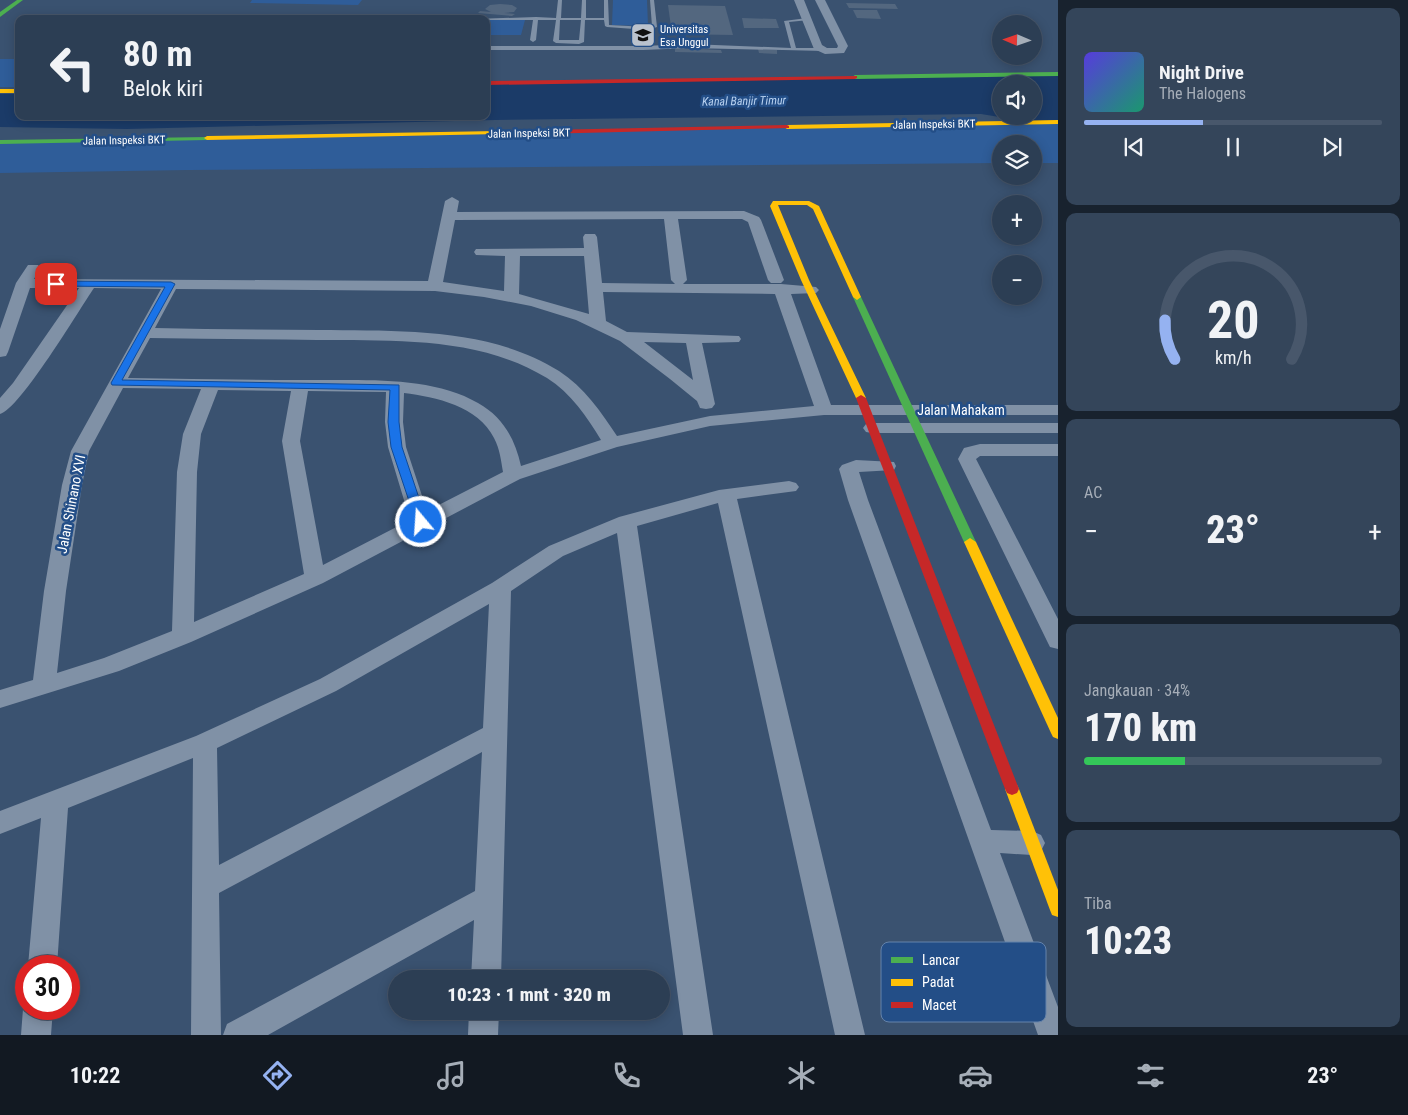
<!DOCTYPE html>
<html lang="id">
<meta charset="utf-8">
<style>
body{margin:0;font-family:"Roboto Condensed",sans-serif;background:#34455a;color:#f1f3f6;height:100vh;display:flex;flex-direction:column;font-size:19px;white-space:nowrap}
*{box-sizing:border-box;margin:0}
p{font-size:16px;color:#a6aeb8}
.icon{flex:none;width:28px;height:28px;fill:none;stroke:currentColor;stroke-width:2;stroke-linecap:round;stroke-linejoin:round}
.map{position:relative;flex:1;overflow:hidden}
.panel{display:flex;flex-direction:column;gap:8px;padding:8px;background:#18222e;width:350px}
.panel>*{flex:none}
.hud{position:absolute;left:15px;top:15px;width:475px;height:105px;border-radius:10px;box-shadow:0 2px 12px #0003,0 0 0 1px #48576b;background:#2c3e54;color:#f1f3f6;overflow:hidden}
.needle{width:32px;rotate:272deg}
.controls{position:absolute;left:992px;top:15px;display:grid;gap:10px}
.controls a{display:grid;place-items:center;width:50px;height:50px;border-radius:50%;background:#2c3e54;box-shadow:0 2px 12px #0003,0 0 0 1px #48576b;font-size:25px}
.speed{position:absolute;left:15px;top:955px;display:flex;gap:10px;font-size:25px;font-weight:700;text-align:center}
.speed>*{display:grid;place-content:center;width:65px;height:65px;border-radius:50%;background:#2c3e54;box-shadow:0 2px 12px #0003,0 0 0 1px #48576b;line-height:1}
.speed .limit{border:8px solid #d22;background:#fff;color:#111}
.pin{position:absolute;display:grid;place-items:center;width:42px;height:42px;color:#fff;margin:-21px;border-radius:10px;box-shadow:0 2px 8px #0006}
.me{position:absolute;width:55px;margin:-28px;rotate:342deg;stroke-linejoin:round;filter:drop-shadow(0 0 4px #0008)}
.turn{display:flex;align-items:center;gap:18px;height:105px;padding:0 25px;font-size:22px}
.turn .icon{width:65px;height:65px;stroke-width:2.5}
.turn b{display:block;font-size:35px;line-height:42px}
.big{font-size:38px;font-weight:800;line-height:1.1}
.panel .tile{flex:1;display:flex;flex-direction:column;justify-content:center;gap:8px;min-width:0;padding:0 18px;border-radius:10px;background:#34455a}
.panel .dial{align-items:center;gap:0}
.dial svg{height:130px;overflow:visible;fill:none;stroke:#48576b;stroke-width:7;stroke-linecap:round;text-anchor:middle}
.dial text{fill:#f1f3f6;stroke:none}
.song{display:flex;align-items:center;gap:15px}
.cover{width:60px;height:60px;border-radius:8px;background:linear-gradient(135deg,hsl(250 70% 55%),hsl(160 70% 35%))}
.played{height:5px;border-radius:2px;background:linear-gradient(90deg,#95b2f1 40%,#48576b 40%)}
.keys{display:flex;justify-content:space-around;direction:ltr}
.heat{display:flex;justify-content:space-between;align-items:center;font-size:28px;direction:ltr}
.charge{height:8px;border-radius:4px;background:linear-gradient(90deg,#34c759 34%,#48576b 0)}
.trip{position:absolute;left:388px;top:970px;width:282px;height:50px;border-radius:25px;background:#2c3e54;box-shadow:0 2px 12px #0003,0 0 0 1px #48576b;font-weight:800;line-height:50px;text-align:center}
.tabs{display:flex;height:80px;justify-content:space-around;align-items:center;background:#121922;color:#a6aeb8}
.tabs .icon{width:35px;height:35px}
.tabs .on{color:#95b2f1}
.tabs b{font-size:22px;color:#f1f3f6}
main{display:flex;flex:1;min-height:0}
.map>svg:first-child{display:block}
</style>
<main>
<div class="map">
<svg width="1058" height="1035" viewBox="0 0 1058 1035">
<rect width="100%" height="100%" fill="#3a5270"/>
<!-- green -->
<g fill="#2f5d99">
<path d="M252 0H362L358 5 250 3Z"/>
<path d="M613 0H647L648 26 612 25Z"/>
<path d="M486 19 525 20 521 35H486Z"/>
<rect x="0" y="59" width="19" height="28"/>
<path d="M1058 122V163H1034V144H1001V163L188 170 0 173V141Z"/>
</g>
<!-- water -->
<path fill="#1b3b68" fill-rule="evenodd" d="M1058 75V122H1030L981 114 495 120 127 129 0 127V94H19V116H486V84ZM1001 84H1034V116H1001Z"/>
<!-- building -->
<g fill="#53677f">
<path d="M846 3 895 4 898 9 849 8Z"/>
<path d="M500 4 512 5 517 8 514 12 504 13 515 14 512 16 478 13 480 11 491 12 485 9 490 5Z"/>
<path d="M668 5 725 6 733 35 672 34Z"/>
<path d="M853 10H877L881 19 857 18Z"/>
<path d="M742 18 776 19 779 28H744Z"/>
<path d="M675 48 721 50 722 53 675 52Z"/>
<path d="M758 49 777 50V54L759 53Z"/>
</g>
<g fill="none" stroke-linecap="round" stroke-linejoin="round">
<!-- lane -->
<g fill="#8091a6" fill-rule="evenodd">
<path d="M558 0H562L561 18H581L582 0H586V18H604V0H608L609 25 648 27 652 26 650 0H654L657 27 648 30 607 27 605 26 604 20H585L584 42 579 44 556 43 553 41 556 20H538L536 40 533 42 530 40 533 20H486V19H474L536 17 556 18ZM560 20H581L579 40H559Z"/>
<path d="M807 18 809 20 789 22 796 48H822L824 49V51L690 48 643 50H486V46H643L690 44 791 48 784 21Z"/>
</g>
<!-- street -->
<g fill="#8091a6" fill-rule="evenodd">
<path d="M794 0H804L822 45 827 48H837L838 46 815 0H825L848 46 844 53 825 54 814 49Z"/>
<path d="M452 197 459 201 457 212 744 211 759 217 761 220 784 280 781 283H771L768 280 748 222 742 219H678L687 280 683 284H781L816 287 819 290 816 293 791 294 831 405H1058V415H824L710 426 617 447 520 479 323 583 191 642 119 671 0 708V690L33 680 44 591 62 485 71 451 161 289 94 288C79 310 20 409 0 414V398L13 383 79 288H30L8 352 6 356 0 357V329L16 283 28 265H38L40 268 34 279 428 281 445 201ZM664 219 671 280 675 284 602 283 597 237 595 234H585L583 237 584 248 476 249 474 252 476 255 505 256 504 291 443 282 455 220ZM520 256H584L589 314 519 294ZM176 289 435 291 484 297 531 306 576 320 620 341 670 379 697 401 700 408 706 409 712 408 715 404 702 343 739 342 741 339 739 336 627 332 606 321 603 292 775 294 814 406 710 416 617 436C601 412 584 387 559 371 489 327 399 331 319 330 264 330 209 329 155 328ZM150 338C206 339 261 339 317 340 394 341 478 336 547 378 571 393 587 417 601 440L521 466C515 439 503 417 478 403 429 374 354 381 299 380 242 380 185 379 128 378ZM644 342 686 343 693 380ZM123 388 201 389 183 434 177 472 172 631 104 658 57 673 66 591 82 485 89 451ZM218 390 291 391 282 441 304 574 194 622 197 472 201 434ZM308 391 386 392 385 422 388 447 410 520 323 565 300 441ZM404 393C436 397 478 406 494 438 500 449 501 461 503 472L427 511 406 447 403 422Z"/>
<path d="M872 423H1058V433H872L866 432 863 428 866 424Z"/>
<path d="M980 444H1058V456H980L976 459 1058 619V649L1050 647 1047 641 958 459 964 448Z"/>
<path d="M856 460 894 462 896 466 894 470 859 472 868 500 991 830 1032 831 1041 835 1045 843 1041 851 1032 855 1000 853 1058 1007V1035H1038L848 500 839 469 842 465Z"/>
<path d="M789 481 796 483 799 487 796 491 737 499 865 1035H835L718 503 637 526 713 1035H683L617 533 563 556 511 591 501 979H471L474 920 268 1035H223L227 1024 475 891 482 752 219 893 221 1035H191L193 758 68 808 57 966H28L41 818 0 834V811L196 736 320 679 492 583 549 546 619 517 719 490ZM489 604 483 728 219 865 217 748 336 691Z"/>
<path d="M26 1001V1009H53L51 1035H21L23 1009Z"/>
<path d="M469 1011H499L498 1035H468Z"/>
</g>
<!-- fast -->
<g fill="#4caf50" fill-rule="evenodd">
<path d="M17 0H23L0 17V12Z"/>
<path d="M1058 72V76L855 79 852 77 855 75Z"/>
<path d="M209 137V139L207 140 0 144V140Z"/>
<path d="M857 294 861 297 976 542 974 545H966L964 542 853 297Z"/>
</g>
<!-- slow -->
<g fill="#ffc107" fill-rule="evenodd">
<rect x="0" y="89" width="19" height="4"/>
<path d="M1058 120V124L787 129 784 127 787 125Z"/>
<path d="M497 131 500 133 499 134 207 140 204 138 207 136Z"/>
<path d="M773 201H809L819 206 861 297 857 300 853 297 813 209 807 205H778L809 280 866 398 864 400 861 401 856 398 801 280 770 206Z"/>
<path d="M970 538 976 542 1058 718V739L1053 737 1051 733 964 542Z"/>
<path d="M1012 783 1017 785 1019 789 1058 890V917L1052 915 1050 910 1005 789 1007 785Z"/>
</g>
<!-- jam -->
<g fill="#c62828" fill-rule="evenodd">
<path d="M857 76V78L855 79 486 85V81Z"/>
<path d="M787 125 789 126V128L497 135 494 133 497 131Z"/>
<path d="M861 395 866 398 1019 789 1017 793 1012 795 1007 793 1005 789 856 398Z"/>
</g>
</g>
<!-- route -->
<path fill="#1a73e8" stroke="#114b97" d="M56 281 171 282 175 284 122 380 399 385V422L402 447 427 522 425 525 421 526 416 522 391 447 388 422 390 390 112 385 111 383 165 287 53 286V282Z"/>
<!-- icons -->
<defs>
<symbol id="university-square" viewBox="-11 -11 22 22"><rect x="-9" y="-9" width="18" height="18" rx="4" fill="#bac2cd" stroke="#234e87"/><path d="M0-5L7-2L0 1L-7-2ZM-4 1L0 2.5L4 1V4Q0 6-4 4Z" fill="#111"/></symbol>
</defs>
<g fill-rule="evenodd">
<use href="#university-square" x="629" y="21" width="28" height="28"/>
</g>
<g text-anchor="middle" stroke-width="5" stroke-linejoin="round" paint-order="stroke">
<!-- far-poi labels -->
<g font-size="11" fill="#fff" stroke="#234e87" text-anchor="start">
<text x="660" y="33">Universitas<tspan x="660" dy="13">Esa Unggul</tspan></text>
</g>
<!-- far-street labels -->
<g font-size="11" fill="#fff" stroke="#234e87">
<text transform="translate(934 124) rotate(-1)" y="4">Jalan Inspeksi BKT</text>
<text transform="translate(529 133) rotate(-1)" y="4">Jalan Inspeksi BKT</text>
<text transform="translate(124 140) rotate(-1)" y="4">Jalan Inspeksi BKT</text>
</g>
<!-- far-water labels -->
<g font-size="12" font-style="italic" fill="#b9d2f1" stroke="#234e87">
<text transform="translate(744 101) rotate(-1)" y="4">Kanal Banjir Timur</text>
</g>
<!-- street labels -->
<g font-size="14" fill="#fff" stroke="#234e87">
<text x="961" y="415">Jalan Mahakam</text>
<text transform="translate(71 504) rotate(-79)" y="5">Jalan Shinano XVI</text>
</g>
</g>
<!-- legend -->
<rect x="881" y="942" width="165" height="80" rx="8" fill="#234e87" stroke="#6583ab" stroke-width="1"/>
<rect x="891" y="957" width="22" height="6" fill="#4caf50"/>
<rect x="891" y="979" width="22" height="7" fill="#ffc107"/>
<rect x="891" y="1002" width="22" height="6" fill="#c62828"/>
<g font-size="14" fill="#fff">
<text x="922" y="965">Lancar</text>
<text x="922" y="987">Padat</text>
<text x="922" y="1010">Macet</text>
</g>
</svg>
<div class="controls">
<a><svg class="needle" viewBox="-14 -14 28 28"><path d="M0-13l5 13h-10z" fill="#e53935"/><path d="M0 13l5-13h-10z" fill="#a6aeb8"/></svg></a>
<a><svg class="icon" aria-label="sound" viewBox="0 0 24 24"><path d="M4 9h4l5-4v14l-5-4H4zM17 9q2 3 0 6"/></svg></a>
<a><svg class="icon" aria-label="layers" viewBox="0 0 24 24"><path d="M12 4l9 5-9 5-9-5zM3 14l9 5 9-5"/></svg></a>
<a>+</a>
<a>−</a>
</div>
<div class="speed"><div class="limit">30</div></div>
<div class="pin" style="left:56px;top:284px;background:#d93025"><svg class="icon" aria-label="arrive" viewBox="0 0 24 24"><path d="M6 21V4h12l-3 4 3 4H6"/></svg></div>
<svg class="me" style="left:421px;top:522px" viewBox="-20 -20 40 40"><circle r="17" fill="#1a73e8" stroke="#fff" stroke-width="3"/><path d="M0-11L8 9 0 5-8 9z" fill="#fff"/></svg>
<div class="trip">10:23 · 1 mnt · 320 m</div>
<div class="hud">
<div class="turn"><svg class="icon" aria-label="left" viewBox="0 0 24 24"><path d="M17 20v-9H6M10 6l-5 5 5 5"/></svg><div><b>80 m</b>Belok kiri</div></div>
</div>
</div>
<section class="panel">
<div class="tile">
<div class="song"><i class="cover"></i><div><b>Night Drive</b><p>The Halogens</p></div></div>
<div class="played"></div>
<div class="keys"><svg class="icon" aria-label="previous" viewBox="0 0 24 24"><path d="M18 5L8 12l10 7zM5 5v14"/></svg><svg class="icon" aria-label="pause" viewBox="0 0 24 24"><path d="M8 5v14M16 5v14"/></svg><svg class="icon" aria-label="next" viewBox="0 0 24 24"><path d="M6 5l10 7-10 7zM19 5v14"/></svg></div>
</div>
<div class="tile dial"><svg viewBox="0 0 100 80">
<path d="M14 69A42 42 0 1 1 86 69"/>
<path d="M14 69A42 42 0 0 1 8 45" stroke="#95b2f1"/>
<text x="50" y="56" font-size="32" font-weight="700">20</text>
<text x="50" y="72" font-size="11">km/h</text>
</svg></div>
<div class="tile"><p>AC</p>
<div class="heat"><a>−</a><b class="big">23°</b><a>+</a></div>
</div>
<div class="tile"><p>Jangkauan · 34%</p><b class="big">170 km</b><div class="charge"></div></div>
<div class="tile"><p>Tiba</p><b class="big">10:23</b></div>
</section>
</main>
<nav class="tabs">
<b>10:22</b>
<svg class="icon on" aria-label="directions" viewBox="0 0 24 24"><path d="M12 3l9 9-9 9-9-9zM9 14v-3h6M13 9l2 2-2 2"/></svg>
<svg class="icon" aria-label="music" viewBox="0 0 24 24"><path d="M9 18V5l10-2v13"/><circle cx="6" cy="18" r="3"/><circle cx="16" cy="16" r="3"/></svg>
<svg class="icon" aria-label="phone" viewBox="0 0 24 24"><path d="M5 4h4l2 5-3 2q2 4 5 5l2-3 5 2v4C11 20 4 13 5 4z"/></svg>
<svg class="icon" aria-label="climate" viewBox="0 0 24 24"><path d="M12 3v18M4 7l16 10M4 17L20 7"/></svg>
<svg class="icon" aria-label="car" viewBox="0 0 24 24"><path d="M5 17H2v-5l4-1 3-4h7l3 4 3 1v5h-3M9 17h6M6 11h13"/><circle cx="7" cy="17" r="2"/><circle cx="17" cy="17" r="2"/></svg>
<svg class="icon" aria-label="filters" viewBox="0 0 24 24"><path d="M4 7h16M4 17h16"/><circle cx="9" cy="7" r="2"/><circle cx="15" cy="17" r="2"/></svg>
<b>23°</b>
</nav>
